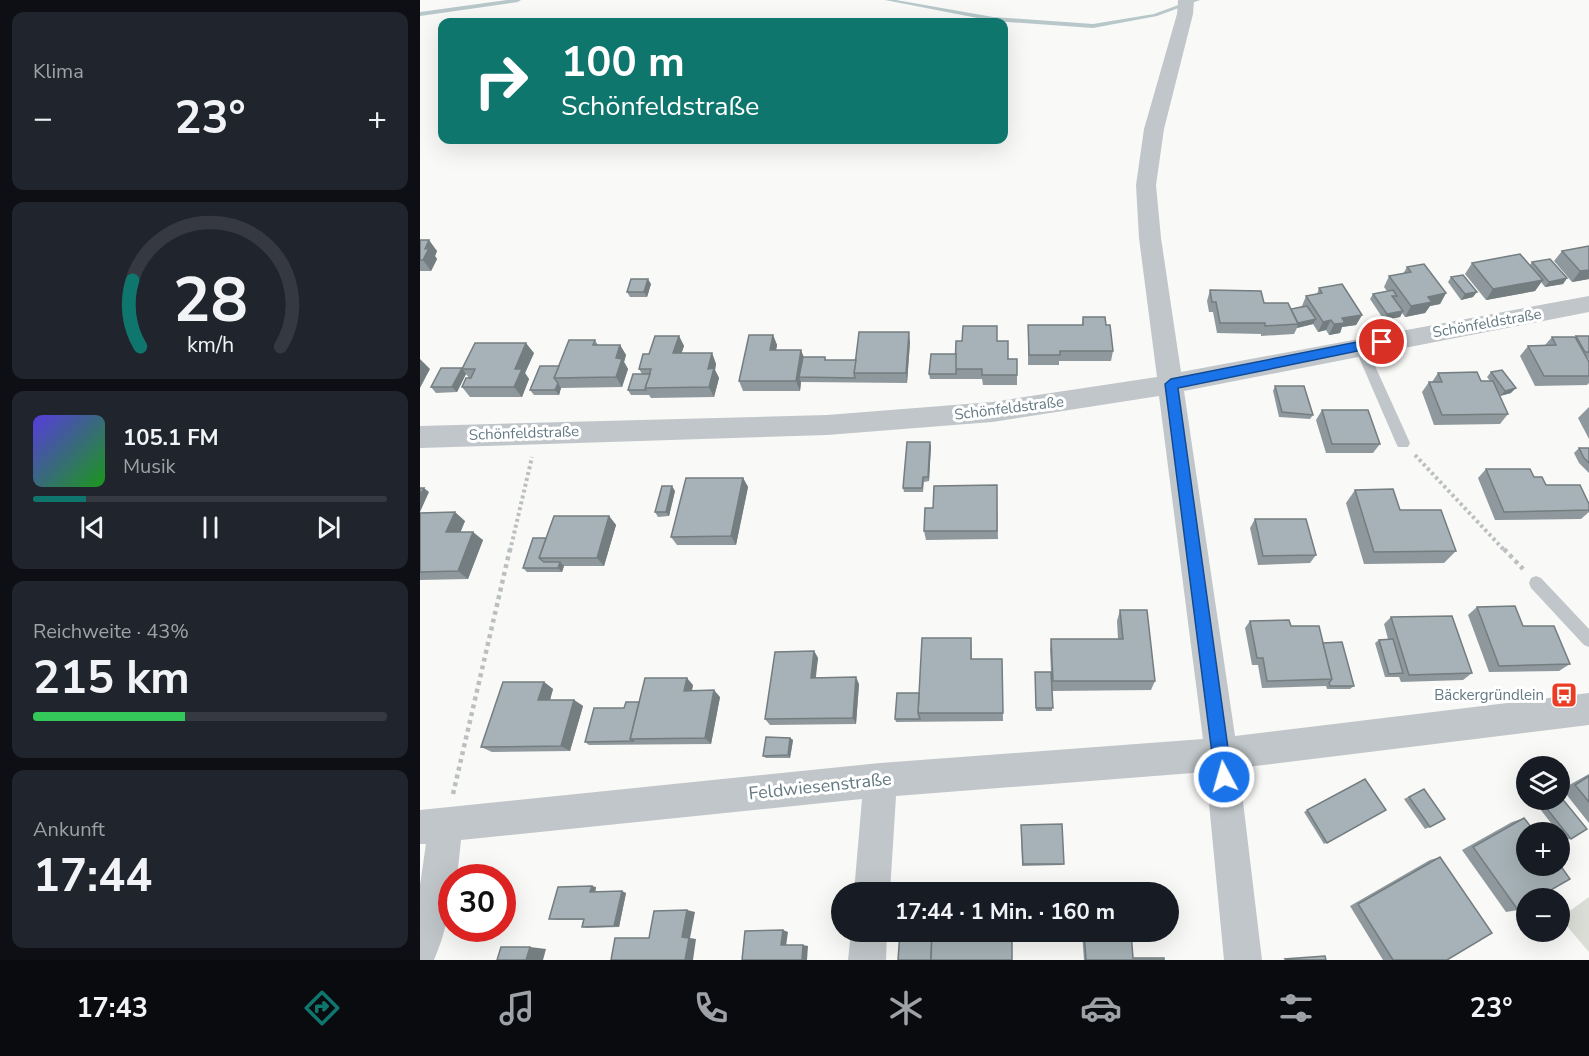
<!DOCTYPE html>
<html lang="de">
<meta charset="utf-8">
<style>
body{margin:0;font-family:"Nunito Sans",sans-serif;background:#20242c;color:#f1f3f6;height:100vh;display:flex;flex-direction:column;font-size:22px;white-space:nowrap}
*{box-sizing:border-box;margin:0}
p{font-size:20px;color:#9ea1a6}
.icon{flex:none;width:33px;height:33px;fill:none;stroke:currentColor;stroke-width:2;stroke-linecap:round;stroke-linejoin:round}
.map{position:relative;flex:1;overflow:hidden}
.panel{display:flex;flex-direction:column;gap:12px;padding:12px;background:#0d0f14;width:420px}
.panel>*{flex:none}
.top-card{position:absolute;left:18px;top:18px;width:570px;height:126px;border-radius:12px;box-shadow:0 6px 24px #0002;background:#0f766e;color:#fff;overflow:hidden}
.buttons{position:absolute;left:1096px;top:756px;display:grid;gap:12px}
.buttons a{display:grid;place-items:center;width:54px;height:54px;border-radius:50%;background:#171b24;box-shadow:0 6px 24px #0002;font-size:30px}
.speed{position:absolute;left:18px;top:864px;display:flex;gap:12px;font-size:30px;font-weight:700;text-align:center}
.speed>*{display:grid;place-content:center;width:78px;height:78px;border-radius:50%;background:#171b24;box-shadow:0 6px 24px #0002;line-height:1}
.speed .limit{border:9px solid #d22;background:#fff;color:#111}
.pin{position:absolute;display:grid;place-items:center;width:51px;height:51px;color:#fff;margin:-26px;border:3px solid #fff;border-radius:50%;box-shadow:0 2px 6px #0007}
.me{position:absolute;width:66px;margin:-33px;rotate:354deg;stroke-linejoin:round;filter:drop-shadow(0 0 4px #0008)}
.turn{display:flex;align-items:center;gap:21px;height:126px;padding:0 24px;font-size:27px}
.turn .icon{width:78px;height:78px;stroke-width:2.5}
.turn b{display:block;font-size:42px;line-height:51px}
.big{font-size:45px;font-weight:700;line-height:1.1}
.panel .widget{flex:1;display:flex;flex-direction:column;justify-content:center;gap:9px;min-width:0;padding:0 21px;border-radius:12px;background:#20242c}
.panel .dial{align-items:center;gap:0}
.dial svg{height:156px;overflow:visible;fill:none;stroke:#363941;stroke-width:7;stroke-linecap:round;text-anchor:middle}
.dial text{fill:#f1f3f6;stroke:none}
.song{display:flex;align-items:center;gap:18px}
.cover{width:72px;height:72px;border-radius:9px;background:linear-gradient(135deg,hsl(250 70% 55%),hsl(120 70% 35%))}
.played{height:6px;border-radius:3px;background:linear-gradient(90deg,#0f766e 15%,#363941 15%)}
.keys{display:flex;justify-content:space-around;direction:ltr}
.heat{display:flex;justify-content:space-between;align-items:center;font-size:33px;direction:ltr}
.charge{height:9px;border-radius:4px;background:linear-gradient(90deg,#34c759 43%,#363941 0)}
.trip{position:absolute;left:411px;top:882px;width:348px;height:60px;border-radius:30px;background:#171b24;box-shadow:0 6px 24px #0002;font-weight:700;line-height:60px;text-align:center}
.tabs{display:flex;height:96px;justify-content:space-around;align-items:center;background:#090b0e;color:#9ea1a6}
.tabs .icon{width:42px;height:42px}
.tabs .on{color:#0f766e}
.tabs b{font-size:27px;color:#f1f3f6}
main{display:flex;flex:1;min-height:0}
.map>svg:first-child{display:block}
</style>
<main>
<section class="panel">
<div class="widget"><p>Klima</p>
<div class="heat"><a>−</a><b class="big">23°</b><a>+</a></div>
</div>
<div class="widget dial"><svg viewBox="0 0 100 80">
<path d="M14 69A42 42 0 1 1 86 69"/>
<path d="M14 69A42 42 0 0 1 10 35" stroke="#0f766e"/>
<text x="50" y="56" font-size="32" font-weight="700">28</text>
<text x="50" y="72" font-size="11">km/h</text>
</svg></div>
<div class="widget">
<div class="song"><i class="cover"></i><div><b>105.1 FM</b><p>Musik</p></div></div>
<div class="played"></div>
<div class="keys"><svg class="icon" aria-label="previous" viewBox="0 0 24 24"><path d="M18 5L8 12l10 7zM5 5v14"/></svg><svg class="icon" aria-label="pause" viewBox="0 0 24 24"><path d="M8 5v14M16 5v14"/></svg><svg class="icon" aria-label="next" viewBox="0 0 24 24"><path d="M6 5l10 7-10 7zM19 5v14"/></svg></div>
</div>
<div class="widget"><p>Reichweite · 43%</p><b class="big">215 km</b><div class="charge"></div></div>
<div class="widget"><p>Ankunft</p><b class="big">17:44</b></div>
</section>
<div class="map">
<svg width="1169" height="960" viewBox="0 0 1169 960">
<rect width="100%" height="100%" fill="#f9f9f7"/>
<!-- green -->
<path fill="#daded6" d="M1169 897V952L1140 918Z"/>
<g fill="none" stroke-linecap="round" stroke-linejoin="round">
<!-- stream -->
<g fill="#b8c7ca" fill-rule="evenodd">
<path d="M87 0H101L98 2 0 16V12Z"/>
<path d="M465 0H476L573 17 673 24 734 14 772 0H780L737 16 673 28 573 21Z"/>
</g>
<!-- path-far1 -->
<g stroke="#babfc1" stroke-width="4" stroke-dasharray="3 3" stroke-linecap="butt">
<path d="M995 455 1085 551"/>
<path d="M90 551 112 457"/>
</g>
<!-- path -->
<g stroke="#babfc1" stroke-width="4.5" stroke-dasharray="4 4" stroke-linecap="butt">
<path d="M1084 549 1103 569"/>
<path d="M33 794 90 549"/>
</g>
<!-- lane -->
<g fill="#c0c6c9" fill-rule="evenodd">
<path d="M940 341 946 346 990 443 988 447H978L976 443 934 346Z"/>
<path d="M1116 576 1121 578 1169 629V647L1164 645 1111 588 1109 583 1111 578Z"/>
</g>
<!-- street -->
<g fill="#c0c6c9" fill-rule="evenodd">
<path d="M758 0H774L773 14 744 129 736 185 741 238 761 372 1169 296V312L764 391 815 736 1169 693V725L819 768 842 960H804L786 772 476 796 470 892H434L442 799 41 840 37 878H32C32 906 25 934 14 960H0V885L6 844H0V810L460 763 783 739 739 396 572 422 407 435 0 448V426L407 415 572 402 737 377 719 238 716 185 724 129 757 14Z"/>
<path d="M431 932H467L466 960H428Z"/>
</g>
</g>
<!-- wall -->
<g fill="#8f999d">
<path d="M0 240 17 251 15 256 17 259 11 271H0Z"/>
<path d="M1142 251 1169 279 1152 282 1134 261Z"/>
<path d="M1112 262 1147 278 1143 284 1125 287 1121 282 1115 291 1066 300 1045 274 1052 263 1110 265Z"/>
<path d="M987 267 1026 293 1020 304 1010 306 1005 313 985 317 982 313 980 317 964 320 950 299 953 294 967 291 964 287 969 276 983 274Z"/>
<path d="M1031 277 1053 297 1041 300 1028 282Z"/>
<path d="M231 284 227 297H210L207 292Z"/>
<path d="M899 288 942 315 936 325 922 327 920 333 909 335 906 330 898 332 893 324 877 328 874 334 841 336V334L797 333 793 312H789L787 301 790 290 871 309 882 306 886 296 897 294Z"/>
<path d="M663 317 686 325 693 351 691 361H639V365H608V325H662Z"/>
<path d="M353 335 357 345 356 350H381L383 357H405L406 360H436L490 342 487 383 381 382 380 391H323L319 381Z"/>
<path d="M1169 335V360L1167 357H1166L1169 362V383L1167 385 1115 386 1100 356 1108 346 1125 345 1132 337 1155 338 1156 336H1169Z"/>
<path d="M259 336 264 346 261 353H292L296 364 295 370 299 378 294 397 231 398 229 395H211L208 390 222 374 219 369 229 354Z"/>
<path d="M175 340 178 345H200L206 355 204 362 208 369 202 387 141 388 139 395H114L110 390 139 366Z"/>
<path d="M577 341 588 359H597V385H563L562 379H510L509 374 536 354Z"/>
<path d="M114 353 105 373 109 379 102 397H50L42 387 49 378 46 374 37 392 16 393 11 387 42 368Z"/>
<path d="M1071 372 1091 393 1080 396 1078 392 1088 414 1080 424 1014 425 1002 392 1009 382H1012L1018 373 1061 381H1070L1067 377Z"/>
<path d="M855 386 893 415 890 419 859 417 853 391Z"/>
<path d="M1169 407V439L1158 418Z"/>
<path d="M902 410 960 444 953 453H906L896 420Z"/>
<path d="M511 446 509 481 504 482 503 492H484L483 488Z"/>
<path d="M1159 448H1169V473L1159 463 1154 453Z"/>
<path d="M1066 469 1114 477 1126 485 1169 504V512L1161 519 1075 520 1058 478Z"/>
<path d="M323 478 328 487 316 545H257L251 537Z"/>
<path d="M577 485 578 539 506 540 504 531 513 508Z"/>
<path d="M935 490 980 510 1036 551 1024 563 944 564 926 503Z"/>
<path d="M255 491 249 516 238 517 235 512Z"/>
<path d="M0 513 45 521 40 532 63 540 48 579 0 580Z"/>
<path d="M189 516 196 525 184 566H144L142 572H107L103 568 126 538Z"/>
<path d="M835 519 896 555 890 563 838 565 830 528Z"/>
<path d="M1057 607 1103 626 1150 664 1139 671 1069 672 1048 615Z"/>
<path d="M700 610 735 681 731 690 632 691V711H616L615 675 631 672 630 650 631 639H698L697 621Z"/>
<path d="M971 617 1052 673 1043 680 981 682 979 677H965L955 643 959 640 968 639 964 624Z"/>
<path d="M830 621 871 626 903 643 934 686 930 689H907L906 686 842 688 838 665H832L825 628Z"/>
<path d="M551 638 552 659H582L583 721 476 722 475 719Z"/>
<path d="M394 651 398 658 395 678 439 684 436 724 350 725 345 719Z"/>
<path d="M124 682 133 689 130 700H154L163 706 150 751 72 752 61 747Z"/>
<path d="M273 685 272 691 300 697 291 744 169 745 165 742 204 708Z"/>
<path d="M370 738 373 740 370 758H346L343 756Z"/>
<path d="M1169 774V823L1142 789Z"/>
<path d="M1107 778V792L1099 782Z"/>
<path d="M945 779 966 810 904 844 884 812Z"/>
<path d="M1004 789 1010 827 1005 829 984 799Z"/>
<path d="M1113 800H1140L1151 839 1144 840 1140 835V832H1138Z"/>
<path d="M1104 818 1098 910 1086 912 1042 850 1092 822Z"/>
<path d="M601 825 644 864 643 865 602 866Z"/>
<path d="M1020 857 1027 960H963L930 906 1010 860Z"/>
<path d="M176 887 175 892 206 893 199 927 167 928 162 927 163 920H135L129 919Z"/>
<path d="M662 932H711L713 958 744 960H664Z"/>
</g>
<!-- shaded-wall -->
<g fill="#747d80">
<path d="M9 240 17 251 15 256 17 259 11 271 3 260 5 249Z"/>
<path d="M1169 270V279L1152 282 1160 271Z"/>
<path d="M1147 278 1143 284 1125 287 1129 282Z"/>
<path d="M228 279 231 284 227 297 224 292Z"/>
<path d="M1123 280 1115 291 1066 300 1073 289Z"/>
<path d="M1057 292 1053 297 1041 300 1045 294Z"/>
<path d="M1026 293 1020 304 1010 306 1005 313 985 317 991 306 1008 297Z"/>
<path d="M983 311 980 317 964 320 967 314Z"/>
<path d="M942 315 936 325 922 327 920 333 909 335 914 324 922 318Z"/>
<path d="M896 319 893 324 877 328 878 324 875 323Z"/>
<path d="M911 320 906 330 898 332 903 322Z"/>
<path d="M489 332 490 342 487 383 486 373Z"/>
<path d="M353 335 357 345 354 361 350 350Z"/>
<path d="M259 336 264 346 258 364 253 353Z"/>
<path d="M106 343 114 353 105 373 109 379 102 397 94 387 95 369Z"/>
<path d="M200 345 206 355 204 362 208 369 202 387 196 377V358Z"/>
<path d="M381 350 385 360 379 377 381 382 380 391 376 381Z"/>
<path d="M292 353 296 364 295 370 299 378 294 397 289 387 288 369Z"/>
<path d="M0 359 10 369 0 388Z"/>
<path d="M42 368 46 374 37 392 32 387Z"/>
<path d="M138 383 141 388 139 395 135 390Z"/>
<path d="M1096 388 1091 393 1080 396 1085 391Z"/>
<path d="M510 442 511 446 509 481 508 477Z"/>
<path d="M323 478 328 487 316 545 311 536Z"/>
<path d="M252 486 255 491 249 516 246 512Z"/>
<path d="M4 488 9 492 0 512V495Z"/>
<path d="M35 512 45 521 37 541 26 532Z"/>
<path d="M189 516 196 525 184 566 177 558Z"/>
<path d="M53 532 63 540 48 579 38 571Z"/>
<path d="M140 562 144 566 142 572 138 568Z"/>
<path d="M394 651 398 658 395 685 391 678Z"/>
<path d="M436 677 439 684 436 724 433 718Z"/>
<path d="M267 678 273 685 270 697 264 691Z"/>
<path d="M124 682 133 689 128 707 118 700Z"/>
<path d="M294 690 300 697 291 744 285 738Z"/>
<path d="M154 700 163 706 150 751 141 746Z"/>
<path d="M370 738 373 740 370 758 368 755Z"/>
<path d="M172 886 176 887 175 894 170 892Z"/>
<path d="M202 891 206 893 199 927 194 926Z"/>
<path d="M267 910 275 912 270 938 276 939 273 960H265L262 937Z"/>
<path d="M363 930 368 932 366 946 361 945Z"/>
<path d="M383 945 388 946 387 960H382Z"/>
<path d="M110 947 126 949 123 960H106Z"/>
</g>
<!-- building -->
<g fill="#a6b2b7" stroke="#747d80" stroke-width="1.5">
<path d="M0 240H9L5 249 9 248 3 260H0Z"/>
<path d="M1169 246V270L1160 271 1142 251Z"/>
<path d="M1100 254 1123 280 1073 289 1052 263Z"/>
<path d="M1130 259 1147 278 1129 282 1112 262Z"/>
<path d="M1004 264 1026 293 1008 297 1012 302 991 306 969 276 991 272 987 267Z"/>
<path d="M1043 275 1057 292 1045 294 1031 277Z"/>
<path d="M211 279H228L224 292H207Z"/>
<path d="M922 284 942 315 922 318 925 323 914 324 911 320 903 322 886 296 902 293 899 288Z"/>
<path d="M790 290 841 291 844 303H868L878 324 845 326V323H800L796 302H792Z"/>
<path d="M973 290 977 296H972L983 311 967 314 953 294Z"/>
<path d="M887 306 896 319 878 323 871 309Z"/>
<path d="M663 317H685L686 325H690L693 351H640V355H609L608 325H663Z"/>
<path d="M543 326H577V341H588V359H597V375H562V369H535L536 341H542Z"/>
<path d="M439 332H489L486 373H434Z"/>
<path d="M329 335H353L350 350H381L376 381H319Z"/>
<path d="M235 336H259L253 353H292L288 369 294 368 289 387 225 388 231 369H219L223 354H229Z"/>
<path d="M1156 336H1169V352H1165Z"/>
<path d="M1132 337H1155L1169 362V376H1124L1108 346 1136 345Z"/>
<path d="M149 340H175L173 345H200L196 358 202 359 196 377 134 378Z"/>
<path d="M55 343H106L95 369H102L94 387H42L46 378H51L55 369H42Z"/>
<path d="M511 354H536V374H509Z"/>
<path d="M383 357H405V360H436L434 373 435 378 379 377Z"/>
<path d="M120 366H139L134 378 138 383 135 390H110Z"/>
<path d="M21 368H42L32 387H11Z"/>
<path d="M1082 370 1096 388 1085 391 1071 372Z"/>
<path d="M1057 372 1061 381H1073L1088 414 1022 415 1009 382H1022L1018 373Z"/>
<path d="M213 374H230L225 388 226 390H208Z"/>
<path d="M855 386H884L893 415 862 412Z"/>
<path d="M902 410H948L960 444H912Z"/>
<path d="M487 442H510L508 477H503L502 488H483Z"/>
<path d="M1159 448H1169V463L1164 458Z"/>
<path d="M1066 469H1110L1114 477H1122L1126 485H1160L1169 504V510L1084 512Z"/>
<path d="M266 478H323L311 536 251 537Z"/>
<path d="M577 485V531H504L505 508H513L514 486Z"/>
<path d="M242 486H252L246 512H235Z"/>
<path d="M0 488H4L0 495Z"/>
<path d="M973 489 980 510H1021L1036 551 954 552 935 490Z"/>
<path d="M35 512 26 532H53L38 571 0 572V513Z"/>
<path d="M134 516H189L177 558H119Z"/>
<path d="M835 519H886L896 555 843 556Z"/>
<path d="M113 538H126L119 558 124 562H140L138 568H103Z"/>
<path d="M1095 606 1103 626H1134L1150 664 1079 666 1057 607Z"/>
<path d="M700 610H727L735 681H633L631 639H703Z"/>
<path d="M1032 616 1052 673 989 675 971 617Z"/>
<path d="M869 620 871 626H899L912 679 847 681 843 658H837L830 621Z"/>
<path d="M502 638H551V659H582L583 713H498Z"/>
<path d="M973 639 983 673 969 674 959 640Z"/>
<path d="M922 642 934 686H910L909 683 912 679 903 643Z"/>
<path d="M394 651 391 678 436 677 433 718 345 719 355 652Z"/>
<path d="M615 672H631L633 708H616Z"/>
<path d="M225 678H267L264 691 294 690 285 738 210 739Z"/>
<path d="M83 682H124L118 700H154L141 746 61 747Z"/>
<path d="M477 693H499L498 713 500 719H475Z"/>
<path d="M206 702H219L210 739 214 741 165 742 174 708H204Z"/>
<path d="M346 737 370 738 368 755 343 756Z"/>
<path d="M1169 776V802L1155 785Z"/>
<path d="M945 779 966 810 907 843 887 810Z"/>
<path d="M1004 789 1025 819 1010 827 989 797Z"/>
<path d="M1140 796 1167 829 1151 839 1120 800H1140Z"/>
<path d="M1104 818 1115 832H1107V866L1140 865 1150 879 1117 898H1107V905L1098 910 1053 847Z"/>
<path d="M642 824 644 864H603L601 825Z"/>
<path d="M1020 857 1072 933 1027 960H973L938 904Z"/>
<path d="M172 886 170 892 202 891 194 926 162 927 164 919H129L138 887Z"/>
<path d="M267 910 262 937 269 938 265 960H191L195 938H229L234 911Z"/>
<path d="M363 930 361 945H383L382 960H322L325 931Z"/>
<path d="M480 932H512L511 960H478Z"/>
<path d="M512 932H592V960H511Z"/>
<path d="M664 932H711L713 958H744V960H666Z"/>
<path d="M81 947H110L106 960H77Z"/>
<path d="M905 956 906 960H866L865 959Z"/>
</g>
<!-- route -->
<path fill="#1a73e8" stroke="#114b97" stroke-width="1.5" d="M962 337 967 339V345L758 388 812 777 810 783 804 786 798 783 795 777 745 384 751 379Z"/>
<!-- icons -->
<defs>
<symbol id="bus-square" viewBox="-11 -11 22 22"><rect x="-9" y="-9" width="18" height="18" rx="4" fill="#eb3d25" stroke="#fff"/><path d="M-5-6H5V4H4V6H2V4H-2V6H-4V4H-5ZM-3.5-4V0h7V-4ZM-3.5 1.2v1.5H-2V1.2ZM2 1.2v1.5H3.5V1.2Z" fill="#fff"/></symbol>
</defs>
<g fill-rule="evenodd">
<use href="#bus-square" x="1129" y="680" width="30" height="30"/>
</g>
<g text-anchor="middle" stroke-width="6" stroke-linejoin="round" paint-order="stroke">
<!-- street labels -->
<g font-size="15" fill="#637983" stroke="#fff">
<text transform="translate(1067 323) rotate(-10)" y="5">Schönfeldstraße</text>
<text transform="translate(589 408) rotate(-7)" y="5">Schönfeldstraße</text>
<text transform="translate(104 433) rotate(-2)" y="5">Schönfeldstraße</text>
</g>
<!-- poi labels -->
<g font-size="15" fill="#637983" stroke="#fff" text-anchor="end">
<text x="1124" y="700">Bäckergründlein</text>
</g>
<!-- near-street labels -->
<g font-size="18" fill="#637983" stroke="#fff">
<text transform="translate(400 786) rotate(-6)" y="6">Feldwiesenstraße</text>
</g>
</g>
</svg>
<div class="buttons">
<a><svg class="icon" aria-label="layers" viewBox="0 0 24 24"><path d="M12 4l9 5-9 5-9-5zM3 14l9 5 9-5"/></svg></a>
<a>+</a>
<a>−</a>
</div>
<div class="speed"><div class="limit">30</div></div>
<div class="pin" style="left:962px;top:342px;background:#d93025"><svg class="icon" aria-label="arrive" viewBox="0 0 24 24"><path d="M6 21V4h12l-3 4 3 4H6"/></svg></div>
<svg class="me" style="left:804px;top:777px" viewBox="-20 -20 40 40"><circle r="17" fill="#1a73e8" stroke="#fff" stroke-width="3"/><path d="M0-11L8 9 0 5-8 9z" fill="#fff"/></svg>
<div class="trip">17:44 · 1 Min. · 160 m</div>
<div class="top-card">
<div class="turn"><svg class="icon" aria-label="right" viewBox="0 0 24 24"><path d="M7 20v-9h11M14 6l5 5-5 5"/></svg><div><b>100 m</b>Schönfeldstraße</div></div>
</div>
</div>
</main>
<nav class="tabs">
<b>17:43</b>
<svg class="icon on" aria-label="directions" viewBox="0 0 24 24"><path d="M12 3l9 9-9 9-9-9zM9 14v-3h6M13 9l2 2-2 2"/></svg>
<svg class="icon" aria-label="music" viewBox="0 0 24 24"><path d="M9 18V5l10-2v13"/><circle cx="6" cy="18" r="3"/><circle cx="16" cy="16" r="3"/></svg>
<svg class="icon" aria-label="phone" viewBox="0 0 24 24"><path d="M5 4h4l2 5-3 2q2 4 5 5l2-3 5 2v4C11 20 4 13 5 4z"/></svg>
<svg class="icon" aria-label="climate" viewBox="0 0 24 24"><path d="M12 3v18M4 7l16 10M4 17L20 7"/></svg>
<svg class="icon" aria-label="car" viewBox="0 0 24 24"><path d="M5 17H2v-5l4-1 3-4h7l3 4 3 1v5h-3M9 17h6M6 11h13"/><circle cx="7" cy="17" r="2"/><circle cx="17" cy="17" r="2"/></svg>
<svg class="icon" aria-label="filters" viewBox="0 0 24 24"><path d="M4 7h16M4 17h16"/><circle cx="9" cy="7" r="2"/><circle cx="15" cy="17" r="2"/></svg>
<b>23°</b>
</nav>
